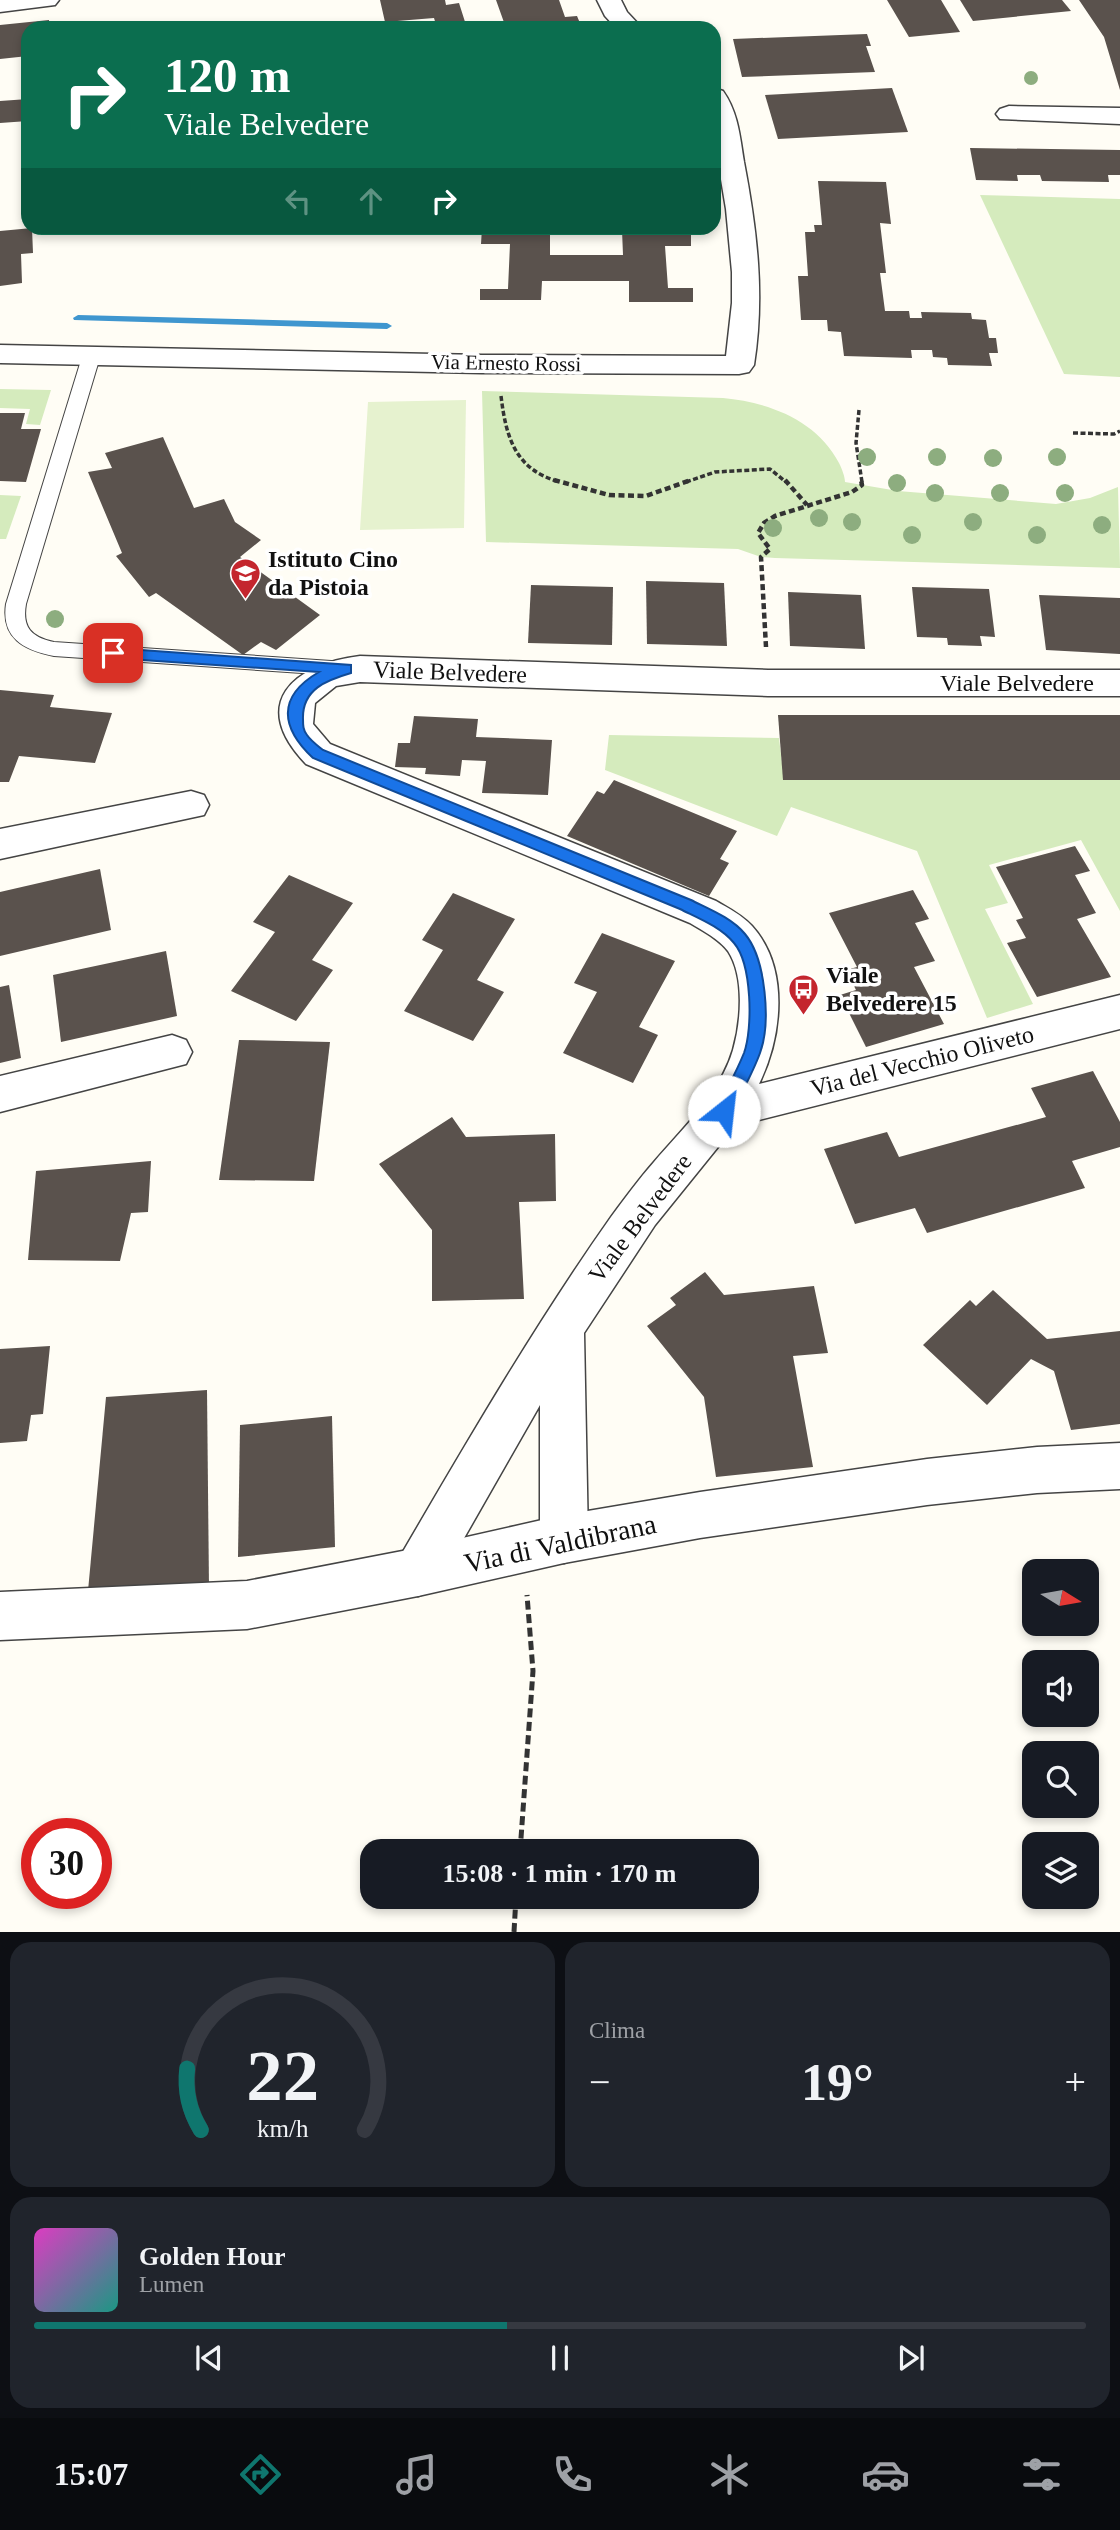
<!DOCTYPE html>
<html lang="it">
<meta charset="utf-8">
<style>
body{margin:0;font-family:Georgia,serif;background:#20242c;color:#f1f3f6;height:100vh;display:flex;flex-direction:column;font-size:26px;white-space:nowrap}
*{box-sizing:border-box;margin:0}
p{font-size:23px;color:#9ea1a6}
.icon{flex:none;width:38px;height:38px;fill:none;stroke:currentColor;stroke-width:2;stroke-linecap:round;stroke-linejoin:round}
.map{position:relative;height:1932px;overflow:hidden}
.side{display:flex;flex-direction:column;gap:10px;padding:10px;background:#0d0f14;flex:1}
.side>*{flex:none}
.guide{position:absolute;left:21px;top:21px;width:700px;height:214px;border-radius:21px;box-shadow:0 4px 10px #0003;background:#0b6e4f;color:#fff;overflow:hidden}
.needle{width:46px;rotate:101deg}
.tools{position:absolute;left:1022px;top:1559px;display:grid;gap:14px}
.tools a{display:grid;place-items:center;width:77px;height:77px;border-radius:14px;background:#171b24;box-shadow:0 4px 10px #0003;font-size:35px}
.speed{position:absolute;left:21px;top:1818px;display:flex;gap:14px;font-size:35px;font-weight:700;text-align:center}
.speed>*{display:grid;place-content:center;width:91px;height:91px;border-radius:50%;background:#171b24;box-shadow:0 4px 10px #0003;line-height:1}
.speed .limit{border:10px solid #d22;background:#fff;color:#111}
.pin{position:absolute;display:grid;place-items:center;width:60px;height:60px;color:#fff;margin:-30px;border-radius:14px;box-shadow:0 4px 10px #0006}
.me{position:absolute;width:77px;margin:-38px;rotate:29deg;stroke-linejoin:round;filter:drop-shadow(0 0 5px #0008)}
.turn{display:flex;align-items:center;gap:24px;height:147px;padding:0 28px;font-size:32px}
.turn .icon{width:91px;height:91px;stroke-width:2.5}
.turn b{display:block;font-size:49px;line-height:60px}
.lanes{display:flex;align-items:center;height:66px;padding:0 28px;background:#0003;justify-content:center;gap:35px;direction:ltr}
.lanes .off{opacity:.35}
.big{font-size:52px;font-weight:800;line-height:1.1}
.side .tile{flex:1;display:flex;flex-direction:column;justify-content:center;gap:10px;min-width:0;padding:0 24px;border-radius:21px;background:#20242c}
.side .dial{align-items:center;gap:0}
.dial svg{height:182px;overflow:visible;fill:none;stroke:#363941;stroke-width:7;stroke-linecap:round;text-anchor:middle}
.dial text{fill:#f1f3f6;stroke:none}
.song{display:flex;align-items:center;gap:21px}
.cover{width:84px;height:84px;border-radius:10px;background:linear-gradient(135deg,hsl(310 70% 55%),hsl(170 70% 35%))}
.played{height:7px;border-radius:4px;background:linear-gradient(90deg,#0f766e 45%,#363941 45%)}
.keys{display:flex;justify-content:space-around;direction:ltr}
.heat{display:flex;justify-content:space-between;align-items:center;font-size:38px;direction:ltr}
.side .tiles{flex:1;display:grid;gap:10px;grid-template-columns:1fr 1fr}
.tile:last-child{grid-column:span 2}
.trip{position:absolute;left:360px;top:1839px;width:399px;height:70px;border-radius:21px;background:#171b24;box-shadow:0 4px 10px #0003;font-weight:800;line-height:70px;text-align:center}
.tab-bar{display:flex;height:112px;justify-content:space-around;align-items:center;background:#090b0e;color:#9ea1a6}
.tab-bar .icon{width:49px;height:49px}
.tab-bar .active{color:#0f766e}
.tab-bar b{font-size:32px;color:#f1f3f6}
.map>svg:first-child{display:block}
</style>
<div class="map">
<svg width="1120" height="1932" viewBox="0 0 1120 1932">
<rect width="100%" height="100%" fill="#fffdf5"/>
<!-- green -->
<g fill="#d5ebbd">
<path d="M980 195 1120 199V377L1064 374Z"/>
<path d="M0 389 51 390 40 425 26 424 30 409 0 408Z"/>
<path d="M482 391 723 398C768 402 817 420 839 463 842 469 845 477 845 482L898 491 1056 504 1090 498 1118 487 1120 568 775 558 761 557 738 549 486 542Z"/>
<path d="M0 495 21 496 6 539H0Z"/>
<path d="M609 735 779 738 784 780H1120V911L1081 840 989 865 1008 903 985 909 1033 1004 987 1018 917 851 791 807 777 836 605 770Z"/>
</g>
<!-- pitch -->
<path fill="#e6f2cf" d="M466 400 464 528 360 530 368 402Z"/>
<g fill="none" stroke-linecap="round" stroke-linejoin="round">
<!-- stream -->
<path fill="#3f96cf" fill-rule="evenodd" d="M78 315 387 323 392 326 387 329 74 320 73 318Z"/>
</g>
<!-- building -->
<g fill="#5a524d">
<path d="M380 0H445L446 5 459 3 466 25 437 28 434 18 385 22Z"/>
<path d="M496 0H559L565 17 577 16 582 28H506Z"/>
<path d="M887 0H941L960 32 909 37Z"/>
<path d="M960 0H1062L1071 11 973 21Z"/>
<path d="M1079 0H1120V90L1104 37Z"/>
<path d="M49 20V28H28V56L0 59V25Z"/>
<path d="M867 34 871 46H866L875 72 742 77 733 39Z"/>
<path d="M892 88 908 132 778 139 765 95Z"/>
<path d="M28 99V121L0 123V101Z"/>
<path d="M970 148 1120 150V175H1108L1109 182 1042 181 1040 175H1017L1018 181 976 180Z"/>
<path d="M818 181 886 182 891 224 880 223 886 273H880L885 311H909L910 318H922L921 312 971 313 972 319 986 320 989 338H996L998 353H989L992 366 948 365 947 358 933 357 932 350H911L912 358 844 356 841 332 828 331 827 320H801L798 276H808L805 232H815L814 225H822Z"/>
<path d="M32 228 33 253 21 254 22 283 0 286V231Z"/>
<path d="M482 228H550V255H623L622 230H691V246H665L668 288H693V302H629V281H542L541 300H480V289H508L510 244H481Z"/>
<path d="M0 413H25L21 429H41L26 482 0 481Z"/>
<path d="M163 437 194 508 224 499 235 522 261 540 240 557 320 615 276 650 261 642 243 655 156 593 149 597 116 556 122 553 88 472 112 468 105 453Z"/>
<path d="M646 581 724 583 727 646 647 644Z"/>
<path d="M531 585 613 587 612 645 528 643Z"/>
<path d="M912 587 989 589 995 637 980 636 982 646 948 645 947 638 917 637Z"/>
<path d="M788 592 861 595 865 649 790 646Z"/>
<path d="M1039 595 1120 598V654L1046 650Z"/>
<path d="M0 690 54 695 50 707 112 713 95 763 19 756 9 782H0Z"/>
<path d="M778 715H1120V780H783Z"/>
<path d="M414 716 478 719 476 737 552 740 548 795 482 793 486 761 462 760 460 776 425 774 426 768 395 767 398 743H410Z"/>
<path d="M614 780 737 831 720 859 729 863 709 896 567 836 597 791 604 794Z"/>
<path d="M1075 846 1090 871 1075 875 1096 913 1077 919 1111 977 1037 997 1007 943 1026 938 1016 920 1023 918 996 867Z"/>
<path d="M100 869 111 930 0 956V892Z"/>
<path d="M289 875 353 903 312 960 333 970 296 1021 231 991 275 932 253 922Z"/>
<path d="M913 890 929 919 915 923 935 961 914 967 944 1024 866 1047 840 995 856 990 846 970 857 967 829 913Z"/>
<path d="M453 893 515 919 477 980 504 992 473 1041 404 1011 443 950 422 940Z"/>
<path d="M602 933 675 961 639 1027 658 1035 633 1083 563 1053 597 992 574 983Z"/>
<path d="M166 951 177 1016 61 1042 53 975Z"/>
<path d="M9 985 21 1058 0 1063V987Z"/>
<path d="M239 1040 330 1042 314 1181 219 1180Z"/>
<path d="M1093 1071 1120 1122V1147L1072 1161 1085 1188 927 1233 915 1208 855 1224 824 1149 887 1132 899 1157 1046 1117 1031 1088Z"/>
<path d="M452 1117 466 1137 555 1134 556 1201 519 1202 524 1299 432 1301V1230L379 1164Z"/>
<path d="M151 1161 148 1212 131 1213 120 1261 28 1260 36 1171Z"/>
<path d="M705 1272 724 1295 814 1286 828 1353 793 1356 813 1467 716 1477 704 1397 647 1326 676 1305 670 1298Z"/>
<path d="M993 1290 1047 1339 1120 1331V1424L1071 1430 1054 1371 1031 1359 987 1405 923 1345 970 1300 976 1306Z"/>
<path d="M50 1346 43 1414 31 1415 27 1441 0 1443V1349Z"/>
<path d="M207 1390 209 1588 88 1591 106 1397Z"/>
<path d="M332 1416 335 1547 238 1557 240 1425Z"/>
</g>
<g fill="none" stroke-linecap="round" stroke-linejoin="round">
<defs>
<path id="service" d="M91 351 100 357 26 604C22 627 31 637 54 642L346 662 353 664 356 669 353 674 346 676 54 656C24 650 1 638 6 604L82 357Z"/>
<g id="minor">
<path d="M597 0H621L627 12 642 28H616L605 16Z"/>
<path d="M714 88 723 91C738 112 740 137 744 162 757 230 765 296 754 365L749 372 739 374 482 373 0 363V345L482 355 726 356 732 303V272L726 209 714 138Z"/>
<path d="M1009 106 1120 108V124L1000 119 996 114 1000 109Z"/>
<path d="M360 656 768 670H1120V696H768L360 682 336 686 315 703 313 724 330 744 716 901C728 908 742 915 752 926 790 968 782 1037 759 1084L1120 995V1029L735 1126 655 1225 584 1333 588 1539 581 1556 564 1563 547 1556 540 1539V1405L435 1589 418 1596 401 1589 394 1572 401 1555C468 1440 535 1325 611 1217 625 1198 639 1179 654 1162 683 1128 720 1094 733 1050 741 1022 745 977 728 951 719 939 703 931 690 923L306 764C248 704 293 664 360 656Z"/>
<path d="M191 791 204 795 209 805 204 815 0 859V829Z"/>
<path d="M172 1035 186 1040 192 1052 186 1064 0 1112V1076Z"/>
</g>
<g id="tertiary">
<path d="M0 0H59L55 5 0 12Z"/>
<path d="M1120 1443V1489L1037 1493 927 1505 700 1538 564 1563 418 1596 247 1629 0 1640V1592L247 1581 418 1548 564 1515 700 1492 927 1459 1037 1447Z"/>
</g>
</defs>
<!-- service casing -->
<use href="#service" stroke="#444" stroke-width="2"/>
<!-- minor casing -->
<use href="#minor" stroke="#444" stroke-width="3"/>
<!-- tertiary casing -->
<use href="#tertiary" stroke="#444" stroke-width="3"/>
<!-- path-far2 -->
<g stroke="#333" stroke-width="3.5" stroke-dasharray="5 2.5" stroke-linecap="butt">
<path d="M501 396C506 437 515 470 560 482"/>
<path d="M859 410 856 443 862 482"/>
<path d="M1073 433 1114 434 1120 431"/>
<path d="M686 482 715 472 770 469 786 482"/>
</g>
<!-- path-far1 -->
<g stroke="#333" stroke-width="4.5" stroke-dasharray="6 3.5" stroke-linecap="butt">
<path d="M554 480 609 495 646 496 691 480"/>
<path d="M785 480 807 505"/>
<path d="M766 647 761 557 770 549 758 533 764 523 775 516 852 492 862 485 861 480"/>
</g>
<!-- path -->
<g stroke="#333" stroke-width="5" stroke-dasharray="9 4.5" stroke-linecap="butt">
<path d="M520 1852 533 1671 527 1595"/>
<path d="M514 1932 516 1897"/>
</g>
<!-- service -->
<use href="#service" fill="#fff" fill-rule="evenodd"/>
<!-- minor -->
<use href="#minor" fill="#fff" fill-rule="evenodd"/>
<!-- tertiary -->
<use href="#tertiary" fill="#fff" fill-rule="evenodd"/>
</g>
<!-- trees -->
<g fill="#8dad7f">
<circle cx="1031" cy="78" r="7"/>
<circle cx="867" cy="457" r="9"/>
<circle cx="937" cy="457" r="9"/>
<circle cx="1057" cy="457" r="9"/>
<circle cx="993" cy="458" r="9"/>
<circle cx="897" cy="483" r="9"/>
<circle cx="935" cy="493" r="9"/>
<circle cx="1000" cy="493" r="9"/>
<circle cx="1065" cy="493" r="9"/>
<circle cx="819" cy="518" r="9"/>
<circle cx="852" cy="522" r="9"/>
<circle cx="973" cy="522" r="9"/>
<circle cx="1102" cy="525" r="9"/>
<circle cx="773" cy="528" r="9"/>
<circle cx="912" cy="535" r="9"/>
<circle cx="1037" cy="535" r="9"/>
<circle cx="55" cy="619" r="9"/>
</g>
<!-- route -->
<path fill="#1a73e8" stroke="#114b97" stroke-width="2" d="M113 648 351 665V673C327 680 302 689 303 719 303 725 303 730 307 735 311 741 318 746 323 750L691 900C709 909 732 918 745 934 766 959 771 1023 760 1053 752 1075 740 1095 730 1116L724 1118 718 1116 716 1111C725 1092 736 1073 744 1053 753 1028 752 964 734 943 721 927 698 918 680 909L313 758C281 728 276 697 319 672L113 658 106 653Z"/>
<!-- icons -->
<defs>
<symbol id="school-pin" viewBox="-11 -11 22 30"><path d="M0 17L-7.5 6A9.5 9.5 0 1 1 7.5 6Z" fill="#c4262e" stroke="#fff"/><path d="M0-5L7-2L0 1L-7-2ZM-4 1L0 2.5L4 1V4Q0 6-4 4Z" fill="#fff"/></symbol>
<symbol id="bus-pin" viewBox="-11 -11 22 30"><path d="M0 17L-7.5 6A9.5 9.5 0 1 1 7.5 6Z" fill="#c4262e" stroke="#fff"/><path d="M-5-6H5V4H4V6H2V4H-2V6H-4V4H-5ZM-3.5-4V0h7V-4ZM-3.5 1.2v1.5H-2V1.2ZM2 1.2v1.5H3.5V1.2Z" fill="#fff"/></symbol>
</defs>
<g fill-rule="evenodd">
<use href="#school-pin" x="228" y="556" width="35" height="47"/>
<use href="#bus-pin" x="786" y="972" width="35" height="47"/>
</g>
<g text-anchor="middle" stroke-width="7" stroke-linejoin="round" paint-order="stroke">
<!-- far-street labels -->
<g font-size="21" fill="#111" stroke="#fff">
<text transform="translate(506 363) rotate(1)" y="7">Via Ernesto Rossi</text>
</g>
<!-- poi labels -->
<g font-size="24" font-weight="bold" fill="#111" stroke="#fff" text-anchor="start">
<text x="268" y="567">Istituto Cino<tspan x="268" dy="28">da Pistoia</tspan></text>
<text x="826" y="983">Viale<tspan x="826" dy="28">Belvedere 15</tspan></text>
</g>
<!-- street labels -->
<g font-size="24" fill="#111" stroke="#fff">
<text transform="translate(450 672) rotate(2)" y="8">Viale Belvedere</text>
<text x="1017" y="691">Viale Belvedere</text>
<text transform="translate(922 1061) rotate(-14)" y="8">Via del Vecchio Oliveto</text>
<text transform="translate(640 1218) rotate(-53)" y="8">Viale Belvedere</text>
</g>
<!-- near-street labels -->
<g font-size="28" fill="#111" stroke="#fff">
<text transform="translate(560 1543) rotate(-12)" y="10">Via di Valdibrana</text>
</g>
</g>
</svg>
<div class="tools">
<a><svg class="needle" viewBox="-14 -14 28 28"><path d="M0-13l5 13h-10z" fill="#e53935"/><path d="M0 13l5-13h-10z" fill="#9ea1a6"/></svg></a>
<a><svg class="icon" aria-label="sound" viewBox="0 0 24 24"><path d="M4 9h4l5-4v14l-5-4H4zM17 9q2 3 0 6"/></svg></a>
<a><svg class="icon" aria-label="search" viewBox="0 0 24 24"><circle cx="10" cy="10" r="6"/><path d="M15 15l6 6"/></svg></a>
<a><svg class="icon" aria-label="layers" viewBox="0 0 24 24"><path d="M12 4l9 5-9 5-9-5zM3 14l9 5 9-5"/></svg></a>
</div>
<div class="speed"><div class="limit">30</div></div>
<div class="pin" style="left:113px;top:653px;background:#d93025"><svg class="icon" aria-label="arrive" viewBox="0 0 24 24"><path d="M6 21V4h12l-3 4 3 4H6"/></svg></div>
<svg class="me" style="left:724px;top:1111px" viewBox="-20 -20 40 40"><circle r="19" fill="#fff"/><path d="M0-13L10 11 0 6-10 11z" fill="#1a73e8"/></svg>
<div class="trip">15:08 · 1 min · 170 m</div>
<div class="guide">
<div class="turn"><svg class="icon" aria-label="right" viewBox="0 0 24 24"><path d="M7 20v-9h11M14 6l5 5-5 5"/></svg><div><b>120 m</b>Viale Belvedere</div></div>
<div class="lanes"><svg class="icon off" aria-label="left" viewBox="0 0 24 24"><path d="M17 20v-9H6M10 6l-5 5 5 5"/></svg><svg class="icon off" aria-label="ahead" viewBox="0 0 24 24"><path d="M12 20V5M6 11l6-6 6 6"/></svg><svg class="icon" aria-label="right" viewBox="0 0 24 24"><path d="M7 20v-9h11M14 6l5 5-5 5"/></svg></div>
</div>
</div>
<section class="side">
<div class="tiles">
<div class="tile dial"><svg viewBox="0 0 100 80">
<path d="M14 69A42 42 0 1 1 86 69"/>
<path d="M14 69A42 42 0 0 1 8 42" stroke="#0f766e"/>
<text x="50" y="56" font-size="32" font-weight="700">22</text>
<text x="50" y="72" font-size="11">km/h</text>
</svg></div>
<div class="tile"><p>Clima</p>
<div class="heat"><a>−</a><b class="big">19°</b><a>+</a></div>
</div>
<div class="tile">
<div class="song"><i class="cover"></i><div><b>Golden Hour</b><p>Lumen</p></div></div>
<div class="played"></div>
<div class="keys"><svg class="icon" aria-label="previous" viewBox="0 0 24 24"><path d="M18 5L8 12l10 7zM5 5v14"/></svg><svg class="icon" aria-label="pause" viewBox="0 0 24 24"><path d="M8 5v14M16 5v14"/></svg><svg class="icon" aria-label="next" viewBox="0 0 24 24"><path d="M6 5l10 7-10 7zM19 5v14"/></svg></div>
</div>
</div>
</section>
<nav class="tab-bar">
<b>15:07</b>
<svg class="icon active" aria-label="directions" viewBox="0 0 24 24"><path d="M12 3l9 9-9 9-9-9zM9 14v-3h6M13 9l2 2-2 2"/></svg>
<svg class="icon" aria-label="music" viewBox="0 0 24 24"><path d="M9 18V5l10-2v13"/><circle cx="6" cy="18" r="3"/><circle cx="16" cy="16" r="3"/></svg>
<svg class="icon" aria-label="phone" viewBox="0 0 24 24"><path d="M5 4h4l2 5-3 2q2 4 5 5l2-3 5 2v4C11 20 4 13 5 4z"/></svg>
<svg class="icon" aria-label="climate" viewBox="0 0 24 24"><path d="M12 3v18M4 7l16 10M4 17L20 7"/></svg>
<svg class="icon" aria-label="car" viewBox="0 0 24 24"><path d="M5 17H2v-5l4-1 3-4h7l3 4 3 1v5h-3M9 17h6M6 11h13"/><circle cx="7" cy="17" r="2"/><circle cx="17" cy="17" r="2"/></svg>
<svg class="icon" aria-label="filters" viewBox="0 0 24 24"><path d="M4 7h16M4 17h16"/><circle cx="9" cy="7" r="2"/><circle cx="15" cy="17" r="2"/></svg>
</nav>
